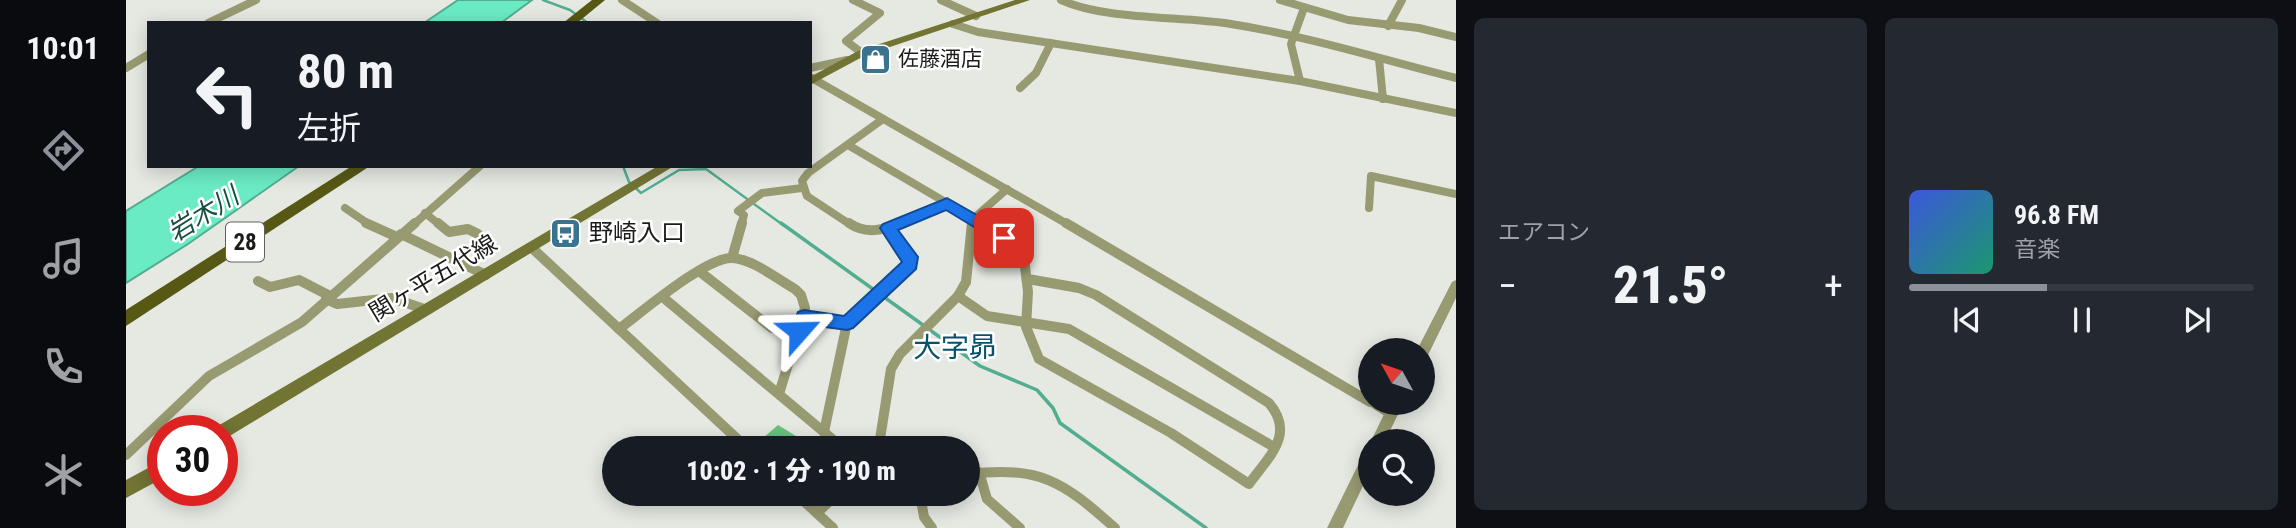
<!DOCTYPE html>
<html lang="ja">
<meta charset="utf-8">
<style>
body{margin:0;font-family:"Roboto Condensed","Noto Sans JP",sans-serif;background:#242831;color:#f1f3f6;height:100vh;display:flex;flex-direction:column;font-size:26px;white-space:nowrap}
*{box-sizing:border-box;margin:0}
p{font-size:23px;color:#9ea1a6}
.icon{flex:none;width:38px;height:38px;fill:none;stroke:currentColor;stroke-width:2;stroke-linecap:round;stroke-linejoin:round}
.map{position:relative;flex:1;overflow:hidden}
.side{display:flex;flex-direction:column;gap:18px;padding:18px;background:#0d0f14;width:840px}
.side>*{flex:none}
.top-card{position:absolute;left:21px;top:21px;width:665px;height:147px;border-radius:0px;box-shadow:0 4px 18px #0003;background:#171b24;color:#f1f3f6;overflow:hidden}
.needle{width:46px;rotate:310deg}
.buttons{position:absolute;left:1232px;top:338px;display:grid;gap:14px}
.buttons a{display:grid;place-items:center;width:77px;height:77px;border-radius:50%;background:#171b24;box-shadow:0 4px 18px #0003;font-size:35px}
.speed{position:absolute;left:21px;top:415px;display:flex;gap:14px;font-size:35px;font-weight:700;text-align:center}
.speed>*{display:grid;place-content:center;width:91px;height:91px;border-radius:50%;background:#171b24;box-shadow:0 4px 18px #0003;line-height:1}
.speed .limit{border:10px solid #d22;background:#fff;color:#111}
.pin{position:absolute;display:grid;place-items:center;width:60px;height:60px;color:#fff;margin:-30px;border-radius:14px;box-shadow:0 4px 10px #0006}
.me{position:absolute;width:77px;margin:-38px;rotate:65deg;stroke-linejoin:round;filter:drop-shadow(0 0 5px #0008)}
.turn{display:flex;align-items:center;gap:24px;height:147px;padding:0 35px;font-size:32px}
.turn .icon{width:91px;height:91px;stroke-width:2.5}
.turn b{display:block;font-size:49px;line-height:60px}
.big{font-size:52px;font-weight:800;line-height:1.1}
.side .tile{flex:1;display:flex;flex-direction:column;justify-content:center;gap:10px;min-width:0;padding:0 24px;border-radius:10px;background:#242831}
.song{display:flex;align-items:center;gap:21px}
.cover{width:84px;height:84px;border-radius:10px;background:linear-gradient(135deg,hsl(230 70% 55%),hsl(160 70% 35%))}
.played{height:7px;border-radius:4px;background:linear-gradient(90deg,#8c9099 40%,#363941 40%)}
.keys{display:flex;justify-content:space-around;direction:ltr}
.heat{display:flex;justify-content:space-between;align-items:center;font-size:38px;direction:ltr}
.side .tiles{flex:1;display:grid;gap:18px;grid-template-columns:repeat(2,1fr)}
.trip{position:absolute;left:476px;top:436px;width:378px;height:70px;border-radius:35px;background:#171b24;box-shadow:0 4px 18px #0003;font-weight:800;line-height:70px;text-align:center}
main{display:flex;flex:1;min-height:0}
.tabs{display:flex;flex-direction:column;width:126px;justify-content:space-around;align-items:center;background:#090b0e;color:#9ea1a6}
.tabs .icon{width:49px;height:49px}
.tabs .on{color:#8c9099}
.tabs b{font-size:32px;color:#f1f3f6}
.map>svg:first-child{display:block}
</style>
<main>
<nav class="tabs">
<b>10:01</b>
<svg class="icon on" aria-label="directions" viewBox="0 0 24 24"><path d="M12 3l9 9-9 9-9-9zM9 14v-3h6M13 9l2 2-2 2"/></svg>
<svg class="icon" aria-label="music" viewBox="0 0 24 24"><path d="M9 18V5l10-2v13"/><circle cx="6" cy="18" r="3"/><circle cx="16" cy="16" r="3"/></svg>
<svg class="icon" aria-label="phone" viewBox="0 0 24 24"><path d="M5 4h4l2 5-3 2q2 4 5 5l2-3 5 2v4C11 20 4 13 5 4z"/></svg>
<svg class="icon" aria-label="climate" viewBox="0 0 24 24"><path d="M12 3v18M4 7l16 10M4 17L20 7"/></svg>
</nav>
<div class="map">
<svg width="1330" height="528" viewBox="0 0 1330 528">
<rect width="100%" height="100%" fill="#e5e9e2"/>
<!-- water -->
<g fill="#6bebc4" stroke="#53ad91" stroke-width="2">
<path d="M332 0H406L375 23H298Z"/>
<path d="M73 166H173L62 244 0 283V211Z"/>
</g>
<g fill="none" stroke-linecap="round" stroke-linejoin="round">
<!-- stream-far1 -->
<g stroke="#53ad91" stroke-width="2.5">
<path d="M417 0 444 10 462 23"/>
<path d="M497 166 503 182 515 193 553 170 580 169 657 225"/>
</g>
<!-- stream -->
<path stroke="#53ad91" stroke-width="3.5" d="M655 223 854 366 911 390 927 408 934 423 1080 528"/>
</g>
<!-- building -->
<path fill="#68c07e" d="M652 425 670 436 655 448H649L637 438Z"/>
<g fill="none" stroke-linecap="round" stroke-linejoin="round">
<!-- minor-far1 -->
<g stroke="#989a71" stroke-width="8">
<path d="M496 0 531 23"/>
<path d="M727 0 754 13 720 41 736 53"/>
<path d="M815 0 850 16"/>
<path d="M935 0C979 20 1054 16 1105 24 1181 36 1255 59 1330 78"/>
<path d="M1154 0 1222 20 1293 28 1330 37"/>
<path d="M82 23 130 0"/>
<path d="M827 24 852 32 1174 81 1330 113"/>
<path d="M1262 26 1276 0"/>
<path d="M1253 59 1257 99"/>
<path d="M0 68 23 54"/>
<path d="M684 68 721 60"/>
<path d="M684 77 943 225"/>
<path d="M1174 81 1165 44 1178 8"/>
<path d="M894 88 910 73 925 43"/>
<path d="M722 145 821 203"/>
<path d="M219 208 244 225"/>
<path d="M1243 208 1245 176 1330 194"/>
<path d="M299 213 314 225"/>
<path d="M287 225 354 166"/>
<path d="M615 225 618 215 612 211 636 193 676 188"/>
<path d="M725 225 681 196 676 181 682 173 757 119"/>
<path d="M770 225 821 203 859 225"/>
<path d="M845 225 847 219 881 189"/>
</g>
<!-- minor -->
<g stroke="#989a71" stroke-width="10">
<path d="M240 223 271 237"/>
<path d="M312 223 323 232 342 229 352 234"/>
<path d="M723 223C739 234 756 231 774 223"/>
<path d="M856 223 883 242 899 266 902 292 900 327 913 359 1045 433 1123 484C1142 457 1170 435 1143 403L970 295 953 288 902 279"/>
<path d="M940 223 1244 402"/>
<path d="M275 234 360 275"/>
<path d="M406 248 621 448"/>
<path d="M606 258 616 223"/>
<path d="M573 271 646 328 673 331"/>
<path d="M132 281 144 287 173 280 204 296"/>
<path d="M832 296 861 316 943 329 1148 447"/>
<path d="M200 299 211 304 266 298 301 310"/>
<path d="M539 299 717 448"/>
<path d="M678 317 721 323"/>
<path d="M493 329C516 312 580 257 606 258 627 259 651 279 669 289L675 295 679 308 653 394"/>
<path d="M1246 402 1265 414"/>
<path d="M698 432 721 323 785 264 784 257 762 228"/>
<path d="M750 448 754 439 765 369 774 354 832 296 840 282 846 223"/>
<path d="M0 455 83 376 176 322 289 223"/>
<path d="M853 472 861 499 894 528"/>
<path d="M842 474C915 466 936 481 989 528"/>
<path d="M670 494 707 528"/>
<path d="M794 494 798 517 806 528"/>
<path d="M691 513 711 494"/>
</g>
<!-- tertiary -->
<g fill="#989a71" fill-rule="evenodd">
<path d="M1330 280V298L1302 355 1297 357V350H1291L1326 282Z"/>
<path d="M1264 402H1278L1259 441H1245Z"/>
<path d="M1244 449V471L1217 528H1201L1239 451Z"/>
</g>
<!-- secondary -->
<g fill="#727434" fill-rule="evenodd">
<path d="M889 0H904L740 55 684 85V77L732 51Z"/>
<path d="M532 166H548L102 437 96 439V430H88L90 427Z"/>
<path d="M37 460V478L0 498V480Z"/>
</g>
<!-- primary -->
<g fill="#575814" fill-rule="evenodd">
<path d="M466 0H479L451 23H437Z"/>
<path d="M226 166H244L0 326V310Z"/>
</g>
</g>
<!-- route -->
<path fill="#1a73e8" stroke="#114b97" stroke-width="2" d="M821 198 884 234 886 238 884 242H873L820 210 772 230 792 257 790 269 727 328 721 330 684 325 679 336H667L665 331 672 312 678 310 718 316 776 262 754 228 757 224Z"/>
<!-- icons -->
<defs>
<symbol id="shop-square" viewBox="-11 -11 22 22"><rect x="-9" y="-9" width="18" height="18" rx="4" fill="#3b738e" stroke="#fff"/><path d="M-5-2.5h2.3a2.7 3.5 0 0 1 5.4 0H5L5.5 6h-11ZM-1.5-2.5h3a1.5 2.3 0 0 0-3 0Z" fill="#fff"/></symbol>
<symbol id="bus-square" viewBox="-11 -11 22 22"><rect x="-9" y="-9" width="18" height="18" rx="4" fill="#3b738e" stroke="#fff"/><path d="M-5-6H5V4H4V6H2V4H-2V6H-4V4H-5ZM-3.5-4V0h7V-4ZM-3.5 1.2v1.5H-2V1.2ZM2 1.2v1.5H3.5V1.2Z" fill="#fff"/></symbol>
</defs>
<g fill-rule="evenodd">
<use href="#shop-square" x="732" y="42" width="35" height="35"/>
<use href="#bus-square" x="422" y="216" width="35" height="35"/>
</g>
<g text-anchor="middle" stroke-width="5" stroke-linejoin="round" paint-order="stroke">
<!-- far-poi labels -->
<g font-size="21" fill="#1c1d1b" stroke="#fff" text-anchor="start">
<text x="772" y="66">佐藤酒店</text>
</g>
<!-- shield labels -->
<rect fill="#fff" stroke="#60615f" stroke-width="2" x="100" y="222.5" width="38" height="39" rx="5"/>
<g font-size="23" font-weight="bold" fill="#1c1d1b">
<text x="119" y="250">28</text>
</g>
<!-- poi labels -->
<g font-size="24" fill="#1c1d1b" stroke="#fff" text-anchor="start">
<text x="463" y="241">野崎入口</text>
</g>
<!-- street labels -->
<g font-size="24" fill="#1c1d1b" stroke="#fff">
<text transform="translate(307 278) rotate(-31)" y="8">関ヶ平五代線</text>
</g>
<!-- water labels -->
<g font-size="26" font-style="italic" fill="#194f3f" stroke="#fff">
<text transform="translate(77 214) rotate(-32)" y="9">岩木川</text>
</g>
<!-- quarter labels -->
<g font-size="28" fill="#06516d" stroke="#fff">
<text x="829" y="357">大字昴</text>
</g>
</g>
</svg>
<div class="buttons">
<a><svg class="needle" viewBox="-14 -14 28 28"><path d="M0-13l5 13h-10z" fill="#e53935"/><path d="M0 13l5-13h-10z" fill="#9ea1a6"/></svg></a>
<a><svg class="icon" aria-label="search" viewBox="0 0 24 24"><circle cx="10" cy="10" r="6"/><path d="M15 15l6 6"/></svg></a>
</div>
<div class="speed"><div class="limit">30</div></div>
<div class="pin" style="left:878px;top:238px;background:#d93025"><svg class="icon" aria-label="arrive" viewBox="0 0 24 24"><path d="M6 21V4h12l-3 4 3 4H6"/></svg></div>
<svg class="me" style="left:673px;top:331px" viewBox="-20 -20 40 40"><path d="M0-17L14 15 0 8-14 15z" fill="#1a73e8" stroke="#fff" stroke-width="4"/></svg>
<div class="trip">10:02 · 1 分 · 190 m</div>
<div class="top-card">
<div class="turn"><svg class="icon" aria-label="left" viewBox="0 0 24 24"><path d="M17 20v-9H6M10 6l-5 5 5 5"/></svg><div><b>80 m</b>左折</div></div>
</div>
</div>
<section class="side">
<div class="tiles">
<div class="tile"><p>エアコン</p>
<div class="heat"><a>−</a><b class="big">21.5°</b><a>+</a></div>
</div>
<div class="tile">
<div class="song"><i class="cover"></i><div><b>96.8 FM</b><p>音楽</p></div></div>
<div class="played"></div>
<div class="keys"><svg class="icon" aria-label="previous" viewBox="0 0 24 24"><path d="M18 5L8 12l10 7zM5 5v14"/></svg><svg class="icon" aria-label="pause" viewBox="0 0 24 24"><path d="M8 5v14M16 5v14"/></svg><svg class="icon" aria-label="next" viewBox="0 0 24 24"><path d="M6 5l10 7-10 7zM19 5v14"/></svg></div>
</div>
</div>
</section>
</main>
